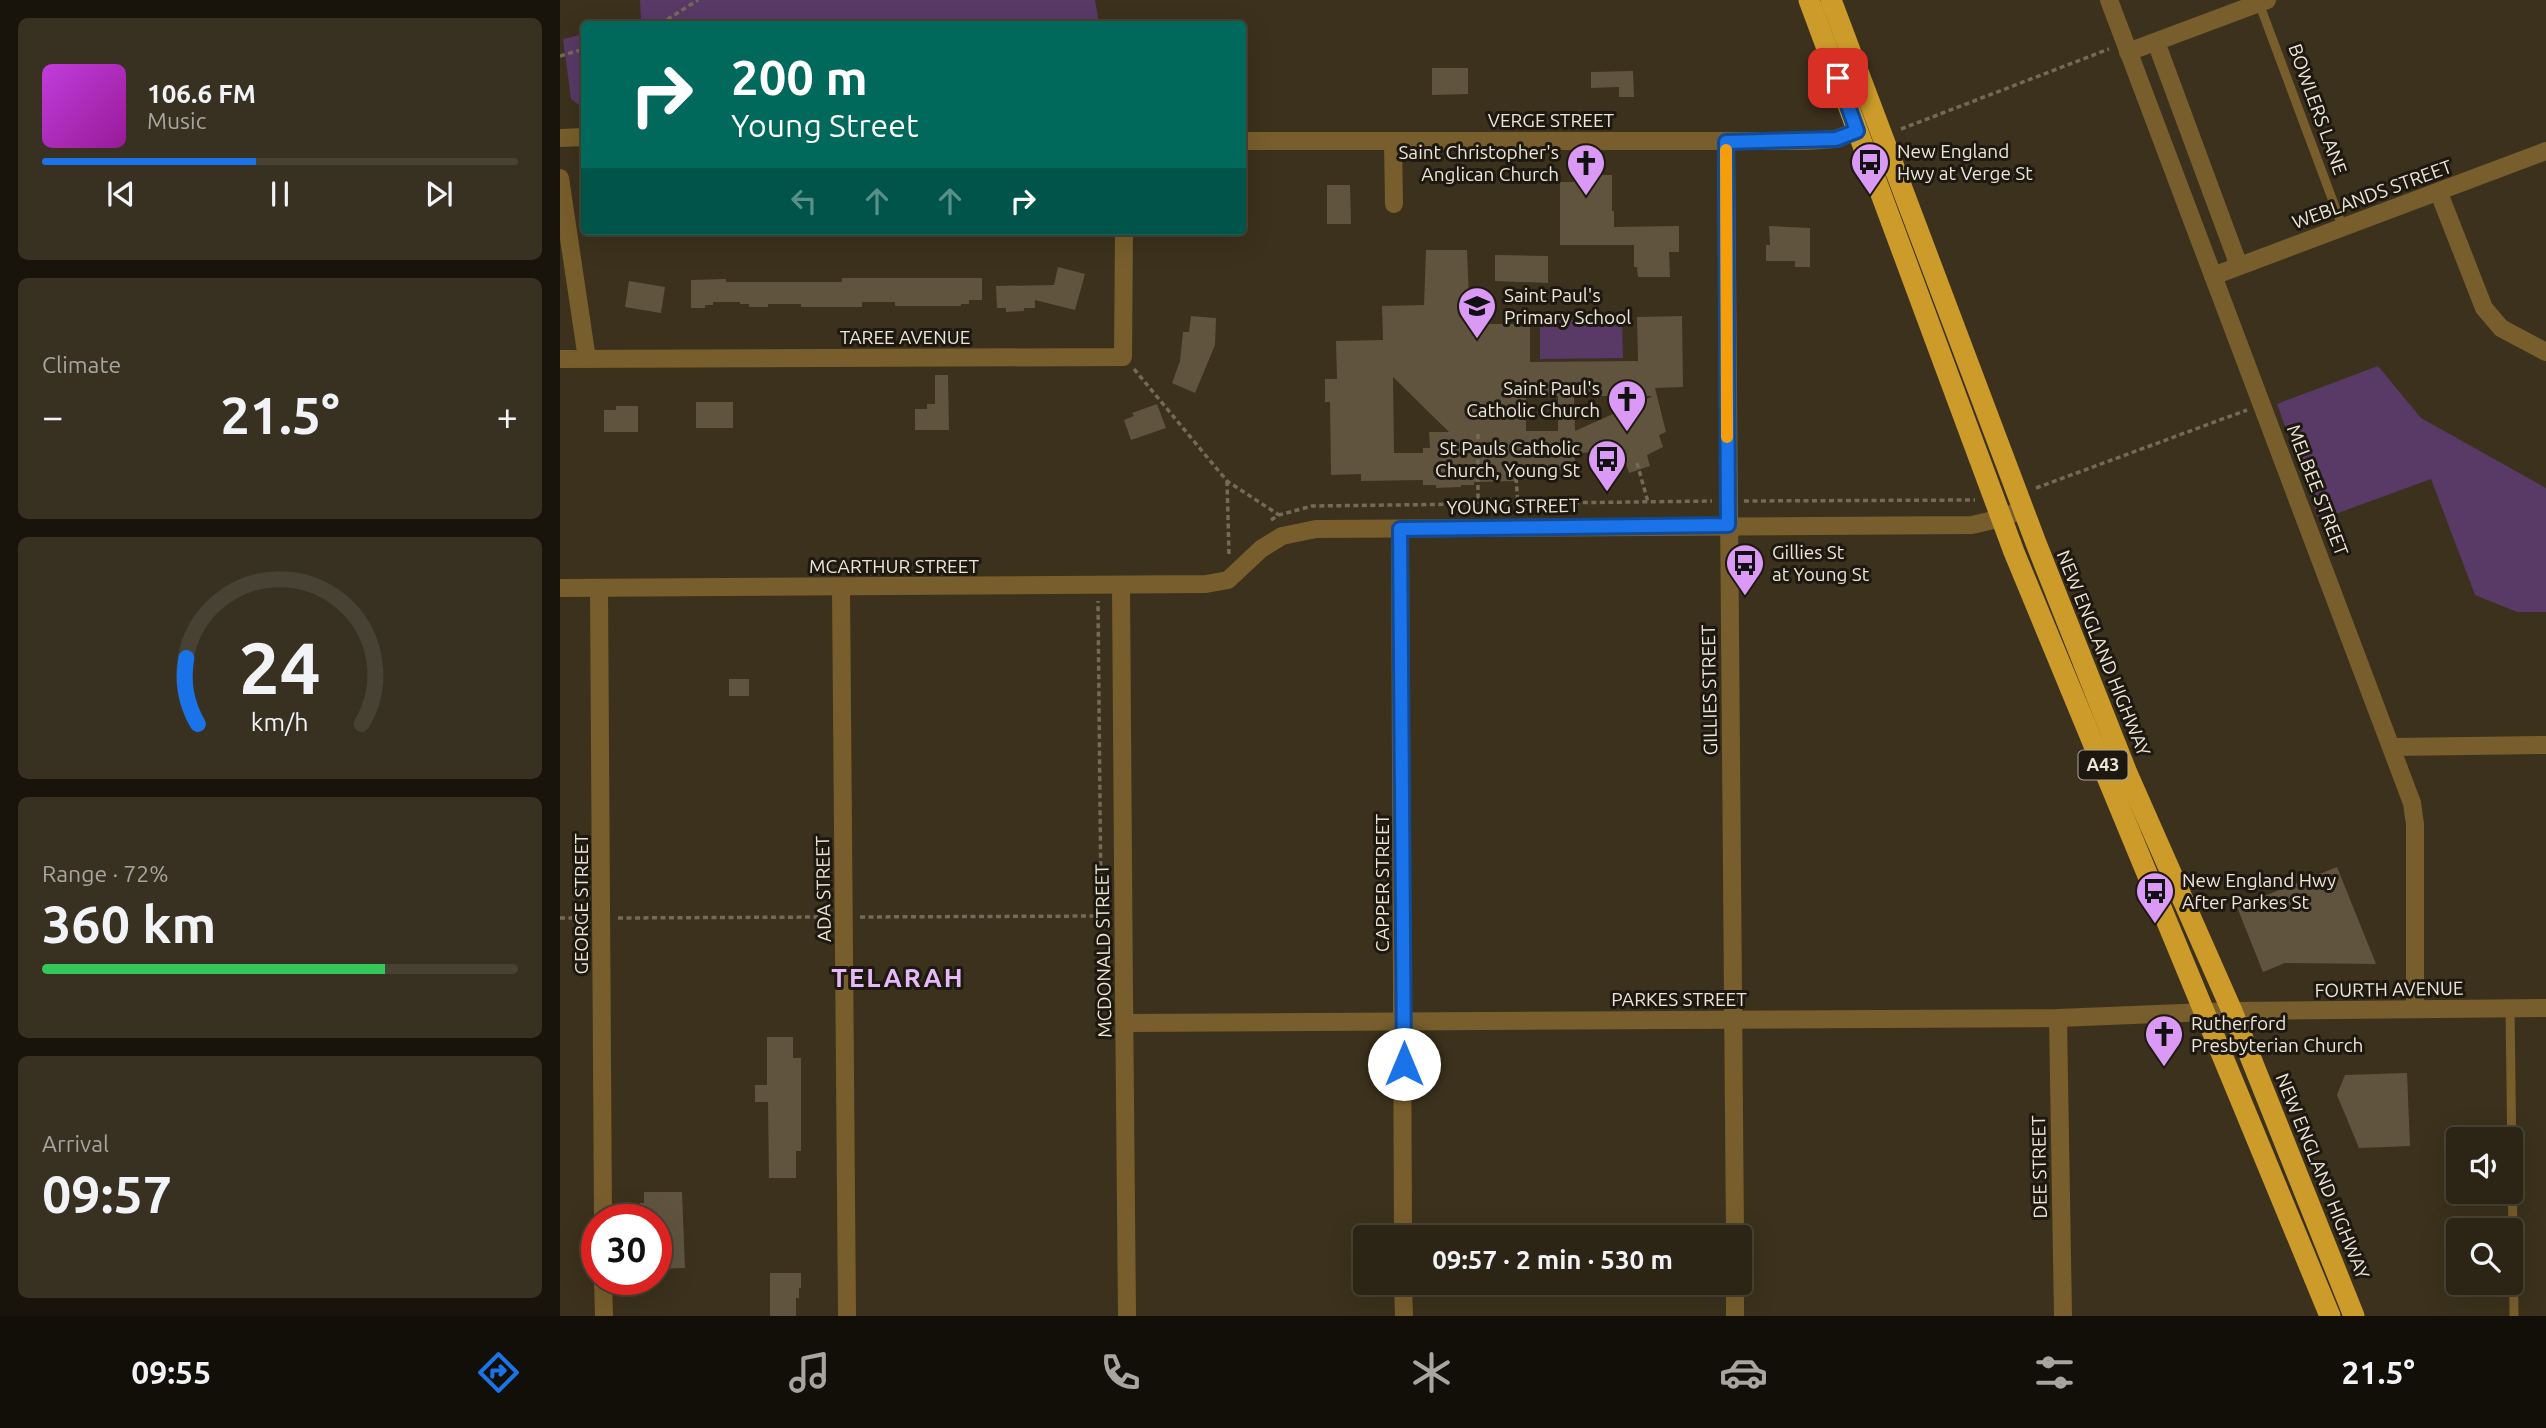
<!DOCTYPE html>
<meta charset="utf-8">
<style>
body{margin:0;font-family:Ubuntu,sans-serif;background:#383122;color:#f1f3f6;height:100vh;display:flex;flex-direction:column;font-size:26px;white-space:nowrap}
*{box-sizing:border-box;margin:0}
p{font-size:23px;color:#a6a5a0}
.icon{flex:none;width:38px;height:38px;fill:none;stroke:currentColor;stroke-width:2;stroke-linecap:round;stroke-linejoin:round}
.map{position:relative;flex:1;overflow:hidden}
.details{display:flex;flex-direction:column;gap:18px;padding:18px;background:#18140c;width:560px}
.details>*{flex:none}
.guide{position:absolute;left:21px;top:21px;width:665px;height:214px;border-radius:7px;box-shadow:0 7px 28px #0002,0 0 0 2px #484234;background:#00695c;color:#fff;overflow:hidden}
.buttons{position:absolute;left:1886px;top:1127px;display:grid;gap:14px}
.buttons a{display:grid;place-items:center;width:77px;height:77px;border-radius:7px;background:#2c2515;box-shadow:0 7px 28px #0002,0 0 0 2px #484234;font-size:35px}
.speed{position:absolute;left:21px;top:1204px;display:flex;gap:14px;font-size:35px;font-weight:700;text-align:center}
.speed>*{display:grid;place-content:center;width:91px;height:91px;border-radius:50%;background:#2c2515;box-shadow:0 7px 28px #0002,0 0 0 2px #484234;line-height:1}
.speed .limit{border:10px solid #d22;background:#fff;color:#111}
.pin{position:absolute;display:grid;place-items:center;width:60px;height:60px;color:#fff;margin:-30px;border-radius:14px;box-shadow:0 4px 10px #0006}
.me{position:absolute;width:77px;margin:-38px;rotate:0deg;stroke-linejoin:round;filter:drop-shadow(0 0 5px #0008)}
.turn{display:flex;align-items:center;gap:24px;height:147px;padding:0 35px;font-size:32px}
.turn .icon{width:91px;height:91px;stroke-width:2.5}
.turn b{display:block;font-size:49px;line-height:60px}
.lanes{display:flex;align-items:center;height:66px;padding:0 35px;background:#0003;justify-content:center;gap:35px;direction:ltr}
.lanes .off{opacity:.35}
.big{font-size:52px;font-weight:700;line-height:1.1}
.details .card{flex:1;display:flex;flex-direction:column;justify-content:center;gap:10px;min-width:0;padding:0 24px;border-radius:10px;background:#383122}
.details .dial{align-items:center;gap:0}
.dial svg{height:182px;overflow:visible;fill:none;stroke:#484234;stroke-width:7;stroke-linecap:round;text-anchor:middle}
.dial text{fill:#f1f3f6;stroke:none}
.song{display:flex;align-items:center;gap:21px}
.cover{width:84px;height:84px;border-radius:10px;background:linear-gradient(135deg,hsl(290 70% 55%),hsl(300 70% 35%))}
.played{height:7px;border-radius:4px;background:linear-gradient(90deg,#1a73e8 45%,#484234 45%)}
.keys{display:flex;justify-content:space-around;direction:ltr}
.heat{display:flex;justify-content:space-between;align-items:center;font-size:38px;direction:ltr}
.charge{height:10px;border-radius:5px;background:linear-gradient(90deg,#34c759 72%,#484234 0)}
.trip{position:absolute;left:793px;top:1225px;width:399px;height:70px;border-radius:7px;background:#2c2515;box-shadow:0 7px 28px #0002,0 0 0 2px #484234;font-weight:700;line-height:70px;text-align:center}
.dock{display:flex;height:112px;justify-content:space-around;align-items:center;background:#120f08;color:#a6a5a0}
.dock .icon{width:49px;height:49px}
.dock .selected{color:#1a73e8}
.dock b{font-size:32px;color:#f1f3f6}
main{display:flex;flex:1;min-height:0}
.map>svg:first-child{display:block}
</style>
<main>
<section class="details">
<div class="card">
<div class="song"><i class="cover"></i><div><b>106.6 FM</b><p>Music</p></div></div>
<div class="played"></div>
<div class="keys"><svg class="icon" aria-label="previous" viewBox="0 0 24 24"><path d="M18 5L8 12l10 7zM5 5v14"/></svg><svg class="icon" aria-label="pause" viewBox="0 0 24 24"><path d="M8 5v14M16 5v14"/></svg><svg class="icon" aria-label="next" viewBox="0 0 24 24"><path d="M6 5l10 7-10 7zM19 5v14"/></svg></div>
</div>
<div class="card"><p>Climate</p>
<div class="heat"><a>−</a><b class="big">21.5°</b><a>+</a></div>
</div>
<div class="card dial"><svg viewBox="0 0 100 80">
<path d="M14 69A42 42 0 1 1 86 69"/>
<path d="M14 69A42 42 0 0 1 9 40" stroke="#1a73e8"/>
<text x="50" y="56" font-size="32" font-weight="700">24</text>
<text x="50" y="72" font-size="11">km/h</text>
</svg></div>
<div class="card"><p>Range · 72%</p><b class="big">360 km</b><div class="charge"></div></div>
<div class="card"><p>Arrival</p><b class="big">09:57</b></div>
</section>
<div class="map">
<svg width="1986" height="1316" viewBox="0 0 1986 1316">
<rect width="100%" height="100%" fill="#3b311c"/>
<!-- green -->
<g fill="#593966">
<path d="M80 0H535L539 23 67 24 81 21Z"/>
<path d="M24 34V109L11 99 3 39Z"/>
<path d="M980 320H1062L1063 358 980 359Z"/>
<path d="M1818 366 1861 418 1986 488V612H1957L1915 595 1871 479 1759 520 1717 404Z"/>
</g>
<!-- building -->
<g fill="#60543f" fill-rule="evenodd">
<path d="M872 68H908V94L872 95Z"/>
<path d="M1073 71 1074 97H1059V87L1031 88V72Z"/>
<path d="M1014 175H1052V211H1054V227L1119 226V252H1109L1110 277H1078L1077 267H1074V245H1000V182H1014Z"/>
<path d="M767 185H790L791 224H767Z"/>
<path d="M1209 226 1250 228V267H1235V261H1206V245H1210Z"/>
<path d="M866 250H907L910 324H970V362L1078 361 1077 317 1122 316 1123 387 1095 388 1106 432 1099 435 1103 447 1087 455 1090 466 1069 473 1065 461 1047 463 1046 450 1015 454V470H997L998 475H984L983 469 956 470V481L914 482V485H901V487L876 488V485H863V480L801 481V474L771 475 770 402H765V379H777L776 341 823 340 822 306 864 305ZM833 377 889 432H869L870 448H863V453H834ZM998 396V431H966V397ZM1014 396H1093L1015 431Z"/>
<path d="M935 255 988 256V283L935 281Z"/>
<path d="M498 267 525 274 515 310 475 300V308H464V311L446 312V308H437L436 286 494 285Z"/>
<path d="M282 278H422V300H409V304H401V306H335V302H302V307H241V304H208V307H189V304H180V302H153V305H145V308H131V280L166 279V282H282Z"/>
<path d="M69 281 105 287 101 313 65 307Z"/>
<path d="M631 316 656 318 655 345 635 393 612 383 620 361 623 332H629Z"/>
<path d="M375 375H388L389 430H355V409H367V404H375Z"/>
<rect x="136" y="402" width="37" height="26"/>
<path d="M597 404 606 428 571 440 564 420 574 416 572 413Z"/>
<path d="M56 406H78V432H44V410H56Z"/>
<rect x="169" y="679" width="20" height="17"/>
<path d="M1777 867 1816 964 1725 963 1703 972 1677 907Z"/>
<path d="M207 1037H233V1058H241V1151H236V1178H209L208 1102H195V1085H207Z"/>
<path d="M1847 1073 1850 1146 1799 1148 1777 1095 1785 1075Z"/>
<path d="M84 1192H122L125 1268 96 1269V1220H81L80 1203H84Z"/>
<path d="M210 1273H241V1288H239V1298H236V1316H210Z"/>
</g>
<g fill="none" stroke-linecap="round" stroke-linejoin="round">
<!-- path -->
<g stroke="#736a58" stroke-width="3.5" stroke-dasharray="5 3.5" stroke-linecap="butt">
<path d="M100 24 138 0"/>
<path d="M0 56 24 49"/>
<path d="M1341 129 1549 49"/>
<path d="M574 369 667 481 719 515"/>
<path d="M918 434V504"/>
<path d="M1077 463 1088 502"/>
<path d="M956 478 958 504"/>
<path d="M667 481 669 555"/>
<path d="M1476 488 1687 410"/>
<path d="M1184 501 1415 500"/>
<path d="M711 520 719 515 752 506 1152 501"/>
<path d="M300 917 539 916 541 903 538 601"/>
<path d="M0 918H26"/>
<path d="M58 918 267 917"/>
</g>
<!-- lane -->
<g stroke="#785e2c" stroke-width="9">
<path d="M1699 3 1783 228"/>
<path d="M1950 1008 1954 1316"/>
</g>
<!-- street -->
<g stroke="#785e2c" stroke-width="18">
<path d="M1549 0 1852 803 1855 824V1009"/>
<path d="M1596 42 1679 266"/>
<path d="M1568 52 1707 0"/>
<path d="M0 138 24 137"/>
<path d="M682 141H1247L1276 139 1297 131"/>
<path d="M833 142 834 204"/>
<path d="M1166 142 1175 1237"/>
<path d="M0 178 27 359"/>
<path d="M1879 193 1924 308 1941 328 1986 352"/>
<path d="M1653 276 1986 151"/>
<path d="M0 359 563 357 564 231"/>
<path d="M840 529 843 1237"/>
<path d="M561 586C561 829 566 1073 567 1316"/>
<path d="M0 588 646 584 668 580 701 549 722 536 756 529 1412 525 1442 518 1463 509"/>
<path d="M281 588 287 1316"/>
<path d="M39 589 43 1220"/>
<path d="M1832 747 1986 745"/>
<path d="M1498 1018 1503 1316"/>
<path d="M566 1023 1498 1018 1672 1011 1986 1008"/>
<path d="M43 1279 44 1316"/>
<path d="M843 1283 844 1316"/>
<path d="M1175 1283V1316"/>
</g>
<!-- highway -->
<g stroke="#cd9b2a" stroke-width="21">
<path d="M1249 0 1454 552 1770 1316"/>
<path d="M1271 0 1476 543 1567 773 1672 1011 1794 1316"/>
</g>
</g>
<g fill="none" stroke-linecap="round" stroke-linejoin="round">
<defs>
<path id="route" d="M844 1064 840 529 1168 525 1166 142 1276 139 1297 131 1278 78"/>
</defs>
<!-- route casing -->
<use href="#route" stroke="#114b97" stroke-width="18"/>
<!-- route -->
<use href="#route" stroke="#1a73e8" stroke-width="12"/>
<!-- slow -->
<path stroke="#f59e0b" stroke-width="12" d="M1166 150 1167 437"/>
</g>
<!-- icons -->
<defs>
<symbol id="bus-pin" viewBox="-11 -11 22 30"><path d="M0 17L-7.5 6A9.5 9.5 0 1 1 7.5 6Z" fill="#db99f6" stroke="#1e1910"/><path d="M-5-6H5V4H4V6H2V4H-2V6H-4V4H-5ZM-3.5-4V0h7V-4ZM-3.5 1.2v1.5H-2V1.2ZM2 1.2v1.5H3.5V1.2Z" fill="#111"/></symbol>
<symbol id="church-pin" viewBox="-11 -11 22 30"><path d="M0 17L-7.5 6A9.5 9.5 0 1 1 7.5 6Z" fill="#db99f6" stroke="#1e1910"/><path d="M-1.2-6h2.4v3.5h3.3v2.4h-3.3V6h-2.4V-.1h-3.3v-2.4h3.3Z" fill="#111"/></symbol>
<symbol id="school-pin" viewBox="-11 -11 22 30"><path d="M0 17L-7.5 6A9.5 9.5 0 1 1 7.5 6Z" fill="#db99f6" stroke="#1e1910"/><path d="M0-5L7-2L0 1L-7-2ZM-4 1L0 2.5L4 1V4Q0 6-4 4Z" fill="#111"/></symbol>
</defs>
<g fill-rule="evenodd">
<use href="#bus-pin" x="1288" y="140" width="44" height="60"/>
<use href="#church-pin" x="1004" y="141" width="44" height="60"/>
<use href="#school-pin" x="895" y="284" width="44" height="60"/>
<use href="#church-pin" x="1045" y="377" width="44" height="60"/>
<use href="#bus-pin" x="1025" y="437" width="44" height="60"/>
<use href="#bus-pin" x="1163" y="541" width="44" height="60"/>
<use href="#bus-pin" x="1573" y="869" width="44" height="60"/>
<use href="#church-pin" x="1582" y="1012" width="44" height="60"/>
</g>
<g text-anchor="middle" stroke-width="6" stroke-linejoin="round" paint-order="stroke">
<!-- shield labels -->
<rect fill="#1e1910" stroke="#aea79b" stroke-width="2" x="1518.5" y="750.5" width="49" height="29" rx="5"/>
<g font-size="18" font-weight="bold" fill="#ebe4d7">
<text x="1543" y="771">A43</text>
</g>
<!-- street labels -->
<g font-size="19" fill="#ebe4d7" stroke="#1e1910">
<text transform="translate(1758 109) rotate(70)" y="7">BOWLERS LANE</text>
<text x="991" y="127">VERGE STREET</text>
<text transform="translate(1812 194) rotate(-20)" y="7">WEBLANDS STREET</text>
<text x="345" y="344">TAREE AVENUE</text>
<text transform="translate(1758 490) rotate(69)" y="7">MELBEE STREET</text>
<text transform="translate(953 506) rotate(-1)" y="7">YOUNG STREET</text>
<text x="334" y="573">MCARTHUR STREET</text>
<text transform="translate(1544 653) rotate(68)" y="7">NEW ENGLAND HIGHWAY</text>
<text transform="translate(1149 690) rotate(-91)" y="7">GILLIES STREET</text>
<text transform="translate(822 883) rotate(-90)" y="7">CAPPER STREET</text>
<text transform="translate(263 889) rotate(-91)" y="7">ADA STREET</text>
<text transform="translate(21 904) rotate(-90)" y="7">GEORGE STREET</text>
<text transform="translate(543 951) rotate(-91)" y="7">MCDONALD STREET</text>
<text transform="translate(1829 989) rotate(-1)" y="7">FOURTH AVENUE</text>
<text x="1119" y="1006">PARKES STREET</text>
<text transform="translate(1479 1167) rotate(-91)" y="7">DEE STREET</text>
<text transform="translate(1763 1176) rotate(68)" y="7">NEW ENGLAND HIGHWAY</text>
</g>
<!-- poi labels -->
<g font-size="19" fill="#ebe4d7" stroke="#1e1910" text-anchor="start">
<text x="1337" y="158">New England<tspan x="1337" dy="22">Hwy at Verge St</tspan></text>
<text x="999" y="159" text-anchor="end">Saint Christopher's<tspan x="999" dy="22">Anglican Church</tspan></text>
<text x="944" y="302">Saint Paul's<tspan x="944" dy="22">Primary School</tspan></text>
<text x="1040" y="395" text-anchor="end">Saint Paul's<tspan x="1040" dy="22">Catholic Church</tspan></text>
<text x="1020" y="455" text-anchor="end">St Pauls Catholic<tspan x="1020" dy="22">Church, Young St</tspan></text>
<text x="1212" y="559">Gillies St<tspan x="1212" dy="22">at Young St</tspan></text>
<text x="1622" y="887">New England Hwy<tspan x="1622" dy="22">After Parkes St</tspan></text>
<text x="1631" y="1030">Rutherford<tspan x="1631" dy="22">Presbyterian Church</tspan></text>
</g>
<!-- district labels -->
<g font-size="26" font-weight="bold" letter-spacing="2" fill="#e6b9f9" stroke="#1e1910">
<text x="338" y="987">TELARAH</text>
</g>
</g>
</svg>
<div class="buttons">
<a><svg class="icon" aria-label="sound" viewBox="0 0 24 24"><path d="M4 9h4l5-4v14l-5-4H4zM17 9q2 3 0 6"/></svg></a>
<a><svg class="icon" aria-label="search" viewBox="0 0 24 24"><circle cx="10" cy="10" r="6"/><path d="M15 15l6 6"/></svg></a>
</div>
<div class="speed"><div class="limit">30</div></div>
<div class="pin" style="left:1278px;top:78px;background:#d93025"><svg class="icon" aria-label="arrive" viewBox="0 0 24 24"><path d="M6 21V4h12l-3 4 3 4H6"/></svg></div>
<svg class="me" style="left:844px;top:1064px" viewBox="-20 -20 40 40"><circle r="19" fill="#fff"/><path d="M0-13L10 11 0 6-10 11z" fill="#1a73e8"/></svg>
<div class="trip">09:57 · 2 min · 530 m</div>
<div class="guide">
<div class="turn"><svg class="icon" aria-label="right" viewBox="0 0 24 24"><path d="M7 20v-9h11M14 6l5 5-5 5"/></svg><div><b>200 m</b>Young Street</div></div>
<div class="lanes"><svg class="icon off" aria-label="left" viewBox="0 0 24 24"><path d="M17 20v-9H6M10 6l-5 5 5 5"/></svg><svg class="icon off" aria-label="ahead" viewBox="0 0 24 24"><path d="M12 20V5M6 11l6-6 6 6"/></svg><svg class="icon off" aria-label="ahead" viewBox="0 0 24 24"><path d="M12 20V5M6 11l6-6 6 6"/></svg><svg class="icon" aria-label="right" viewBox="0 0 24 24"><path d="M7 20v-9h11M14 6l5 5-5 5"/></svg></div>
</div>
</div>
</main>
<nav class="dock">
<b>09:55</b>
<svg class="icon selected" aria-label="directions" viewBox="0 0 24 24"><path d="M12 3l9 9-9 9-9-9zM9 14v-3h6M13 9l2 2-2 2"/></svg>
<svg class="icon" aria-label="music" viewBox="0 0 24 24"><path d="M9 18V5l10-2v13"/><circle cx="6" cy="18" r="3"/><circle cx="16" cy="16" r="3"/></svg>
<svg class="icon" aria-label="phone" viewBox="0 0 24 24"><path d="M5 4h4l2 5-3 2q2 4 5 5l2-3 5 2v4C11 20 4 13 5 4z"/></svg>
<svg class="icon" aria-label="climate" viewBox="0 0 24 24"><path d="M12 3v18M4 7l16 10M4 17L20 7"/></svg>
<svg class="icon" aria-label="car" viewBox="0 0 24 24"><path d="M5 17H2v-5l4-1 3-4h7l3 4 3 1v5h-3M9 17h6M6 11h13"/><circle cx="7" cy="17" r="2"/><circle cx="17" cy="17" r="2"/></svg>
<svg class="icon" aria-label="filters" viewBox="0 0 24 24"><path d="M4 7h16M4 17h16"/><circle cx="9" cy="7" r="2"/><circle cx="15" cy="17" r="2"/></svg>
<b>21.5°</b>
</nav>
